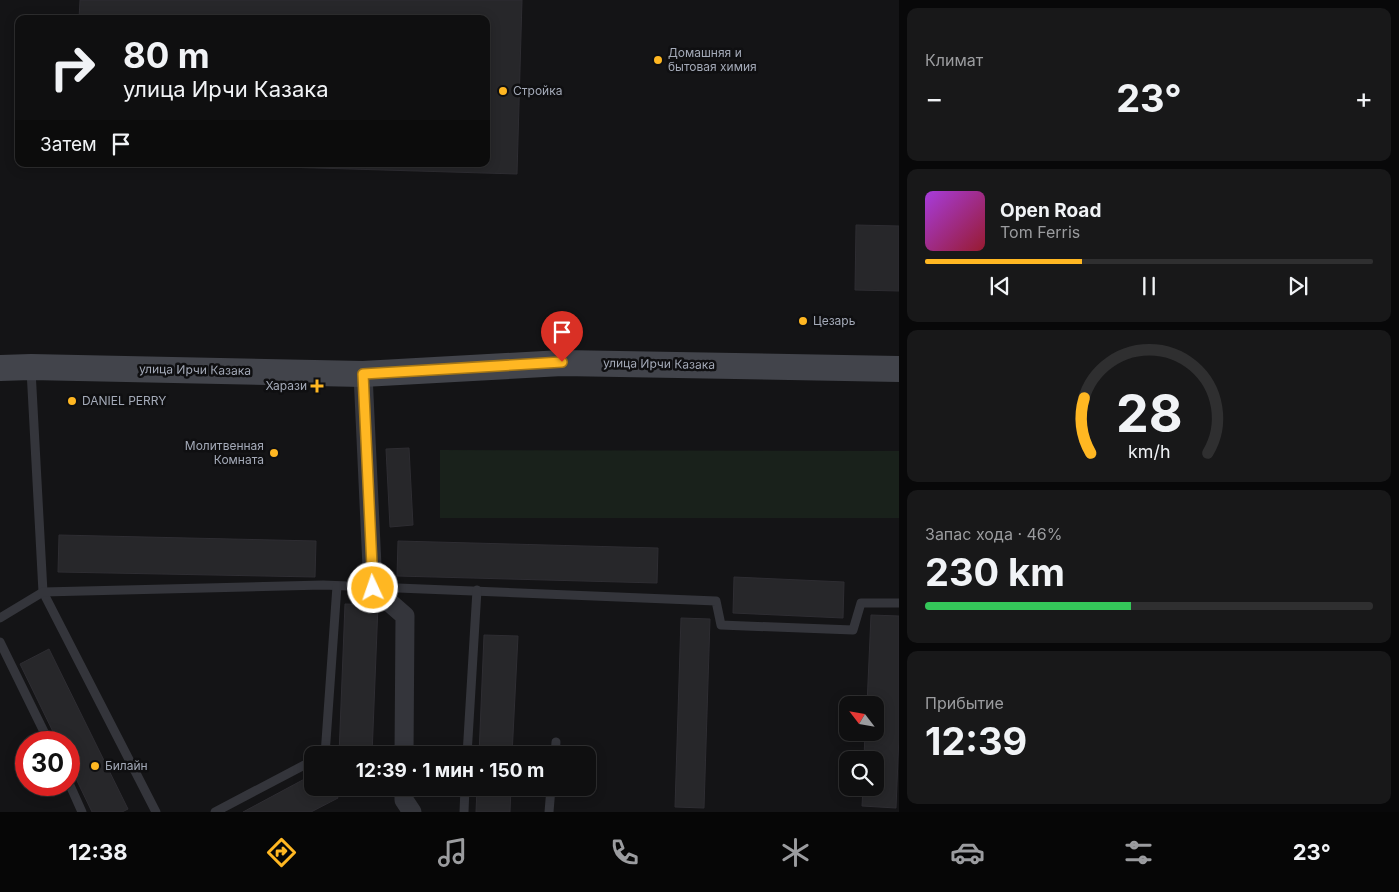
<!DOCTYPE html>
<html lang="ru">
<meta charset="utf-8">
<style>
body{margin:0;font-family:Inter,sans-serif;background:#181819;color:#f1f3f6;height:100vh;display:flex;flex-direction:column;font-size:19px;white-space:nowrap}
*{box-sizing:border-box;margin:0}
p{font-size:16px;color:#9b9c9f}
.icon{flex:none;width:28px;height:28px;fill:none;stroke:currentColor;stroke-width:2;stroke-linecap:round;stroke-linejoin:round}
.map{position:relative;flex:1;overflow:hidden}
.drawer{display:flex;flex-direction:column;gap:8px;padding:8px;background:#080809;width:500px}
.drawer>*{flex:none}
.banner{position:absolute;left:15px;top:15px;width:475px;height:152px;border-radius:10px;box-shadow:0 2px 12px #0003,0 0 0 1px #2f2f30;background:#0f0f10;color:#f1f3f6;overflow:hidden}
.needle{width:32px;rotate:301deg}
.tools{position:absolute;left:839px;top:696px;display:grid;gap:10px}
.tools a{display:grid;place-items:center;width:45px;height:45px;border-radius:10px;background:#0f0f10;box-shadow:0 2px 12px #0003,0 0 0 1px #2f2f30;font-size:25px}
.speed{position:absolute;left:15px;top:731px;display:flex;gap:10px;font-size:25px;font-weight:700;text-align:center}
.speed>*{display:grid;place-content:center;width:65px;height:65px;border-radius:50%;background:#0f0f10;box-shadow:0 2px 12px #0003,0 0 0 1px #2f2f30;line-height:1}
.speed .limit{border:8px solid #d22;background:#fff;color:#111}
.pin{position:absolute;display:grid;place-items:center;width:42px;height:42px;color:#fff;margin:-51px -21px;border-radius:50% 50% 50% 0;rotate:-45deg;box-shadow:0 0 5px #0007}
.pin .icon{rotate:45deg}
.me{position:absolute;width:55px;margin:-28px;rotate:357deg;stroke-linejoin:round;filter:drop-shadow(0 0 4px #0008)}
.turn{display:flex;align-items:center;gap:18px;height:105px;padding:0 25px;font-size:22px}
.turn .icon{width:65px;height:65px;stroke-width:2.5}
.turn b{display:block;font-size:35px;line-height:42px}
.then{display:flex;align-items:center;height:48px;padding:0 25px;background:#0003;gap:10px;font-size:19px}
.big{font-size:38px;font-weight:700;line-height:1.1}
.drawer .widget{flex:1;display:flex;flex-direction:column;justify-content:center;gap:8px;min-width:0;padding:0 18px;border-radius:10px;background:#181819}
.drawer .dial{align-items:center;gap:0}
.dial svg{height:130px;overflow:visible;fill:none;stroke:#2f2f30;stroke-width:7;stroke-linecap:round;text-anchor:middle}
.dial text{fill:#f1f3f6;stroke:none}
.song{display:flex;align-items:center;gap:15px}
.cover{width:60px;height:60px;border-radius:8px;background:linear-gradient(135deg,hsl(280 70% 55%),hsl(350 70% 35%))}
.played{height:5px;border-radius:2px;background:linear-gradient(90deg,#ffb722 35%,#2f2f30 35%)}
.keys{display:flex;justify-content:space-around;direction:ltr}
.heat{display:flex;justify-content:space-between;align-items:center;font-size:28px;direction:ltr}
.charge{height:8px;border-radius:4px;background:linear-gradient(90deg,#34c759 46%,#2f2f30 0)}
.trip{position:absolute;left:304px;top:746px;width:292px;height:50px;border-radius:10px;background:#0f0f10;box-shadow:0 2px 12px #0003,0 0 0 1px #2f2f30;font-weight:700;line-height:50px;text-align:center}
.menu{display:flex;height:80px;justify-content:space-around;align-items:center;background:#060606;color:#9b9c9f}
.menu .icon{width:35px;height:35px}
.menu .on{color:#ffb722}
.menu b{font-size:22px;color:#f1f3f6}
main{display:flex;flex:1;min-height:0}
.map>svg:first-child{display:block}
</style>
<main>
<div class="map">
<svg width="899" height="812" viewBox="0 0 899 812">
<rect width="100%" height="100%" fill="#141416"/>
<!-- green -->
<path fill="#19211b" d="M440 450 899 451V518H440Z"/>
<!-- building -->
<g fill="#27272a" stroke="#2e2d32">
<path d="M80 0H522L517 174 182 164H486V19H79Z"/>
<path d="M856 225 899 226V291L855 290Z"/>
<path d="M409 448 413 525 390 527 386 449Z"/>
<path d="M59 535 316 541 315 577 58 572Z"/>
<path d="M398 541 658 548 657 583 397 576Z"/>
<path d="M734 577 844 582 843 618 733 613Z"/>
<path d="M345 604 378 605 372 755H339Z"/>
<path d="M871 615 899 616V736L896 808 862 806 863 788H875V760H864L865 732H875V705H867Z"/>
<path d="M681 618 710 619 704 808 675 807Z"/>
<path d="M484 635 518 636 512 755H479Z"/>
<path d="M49 649 128 809 122 812H92L69 764V742H58L20 664Z"/>
<path d="M312 775V788H333L338 798 311 812H243Z"/>
<path d="M477 788H511L510 812H476Z"/>
</g>
<g fill="none" stroke-linecap="round" stroke-linejoin="round">
<!-- lane -->
<g stroke="#34353b" stroke-width="9">
<path d="M31 370 43 592 156 812"/>
<path d="M0 618 43 592 323 585 716 601 721 625 853 630 861 603H899"/>
<path d="M0 642 49 742"/>
<path d="M325 755 337 586"/>
<path d="M467 755 477 590"/>
<path d="M555 755 556 742"/>
<path d="M69 783 82 812"/>
<path d="M215 812 312 761"/>
<path d="M464 812 465 788"/>
<path d="M549 812 551 788"/>
</g>
<!-- street -->
<g stroke="#34353b" stroke-width="19">
<path d="M363 374 373 588 405 616 404 755"/>
<path d="M404 788V800L412 812"/>
</g>
<!-- secondary -->
<path stroke="#42444b" stroke-width="26" d="M0 368 31 367 363 374 562 363 899 369"/>
</g>
<g fill="none" stroke-linecap="round" stroke-linejoin="round">
<defs>
<path id="route" d="M373 588 363 374 562 362"/>
</defs>
<!-- route casing -->
<use href="#route" stroke="#a67716" stroke-width="12"/>
<!-- route -->
<use href="#route" stroke="#ffb722" stroke-width="9"/>
</g>
<!-- markers -->
<g fill="#ffb722" stroke="#0f0f11" stroke-width="2">
<circle cx="658" cy="60" r="5"/>
<circle cx="503" cy="91" r="5"/>
<circle cx="803" cy="321" r="5"/>
<path d="M314.5 378.5h5v5h5v5h-5v5h-5v-5h-5v-5h5z"/>
<circle cx="72" cy="401" r="5"/>
<circle cx="274" cy="453" r="5"/>
<circle cx="95" cy="766" r="5"/>
</g>
<g text-anchor="middle" stroke-width="5" stroke-linejoin="round" paint-order="stroke">
<!-- poi labels -->
<g font-size="12" fill="#a4aab8" stroke="#0f0f11" text-anchor="start">
<text x="668" y="57">Домашняя и<tspan x="668" dy="14">бытовая химия</tspan></text>
<text x="513" y="95">Стройка</text>
<text x="813" y="325">Цезарь</text>
<text x="307" y="390" text-anchor="end">Харази</text>
<text x="82" y="405">DANIEL PERRY</text>
<text x="264" y="450" text-anchor="end">Молитвенная<tspan x="264" dy="14">Комната</tspan></text>
<text x="105" y="770">Билайн</text>
</g>
<!-- street labels -->
<g font-size="12" fill="#a4aab8" stroke="#0f0f11">
<text transform="translate(659 364) rotate(1)" y="4">улица Ирчи Казака</text>
<text transform="translate(195 370) rotate(1)" y="4">улица Ирчи Казака</text>
</g>
</g>
</svg>
<div class="tools">
<a><svg class="needle" viewBox="-14 -14 28 28"><path d="M0-13l5 13h-10z" fill="#e53935"/><path d="M0 13l5-13h-10z" fill="#9b9c9f"/></svg></a>
<a><svg class="icon" aria-label="search" viewBox="0 0 24 24"><circle cx="10" cy="10" r="6"/><path d="M15 15l6 6"/></svg></a>
</div>
<div class="speed"><div class="limit">30</div></div>
<div class="pin" style="left:562px;top:362px;background:#d93025"><svg class="icon" aria-label="arrive" viewBox="0 0 24 24"><path d="M6 21V4h12l-3 4 3 4H6"/></svg></div>
<svg class="me" style="left:373px;top:588px" viewBox="-20 -20 40 40"><circle r="17" fill="#ffb722" stroke="#fff" stroke-width="3"/><path d="M0-11L8 9 0 5-8 9z" fill="#fff"/></svg>
<div class="trip">12:39 · 1 мин · 150 m</div>
<div class="banner">
<div class="turn"><svg class="icon" aria-label="right" viewBox="0 0 24 24"><path d="M7 20v-9h11M14 6l5 5-5 5"/></svg><div><b>80 m</b>улица Ирчи Казака</div></div>
<div class="then">Затем<svg class="icon" aria-label="arrive" viewBox="0 0 24 24"><path d="M6 21V4h12l-3 4 3 4H6"/></svg></div>
</div>
</div>
<section class="drawer">
<div class="widget"><p>Климат</p>
<div class="heat"><a>−</a><b class="big">23°</b><a>+</a></div>
</div>
<div class="widget">
<div class="song"><i class="cover"></i><div><b>Open Road</b><p>Tom Ferris</p></div></div>
<div class="played"></div>
<div class="keys"><svg class="icon" aria-label="previous" viewBox="0 0 24 24"><path d="M18 5L8 12l10 7zM5 5v14"/></svg><svg class="icon" aria-label="pause" viewBox="0 0 24 24"><path d="M8 5v14M16 5v14"/></svg><svg class="icon" aria-label="next" viewBox="0 0 24 24"><path d="M6 5l10 7-10 7zM19 5v14"/></svg></div>
</div>
<div class="widget dial"><svg viewBox="0 0 100 80">
<path d="M14 69A42 42 0 1 1 86 69"/>
<path d="M14 69A42 42 0 0 1 10 35" stroke="#ffb722"/>
<text x="50" y="56" font-size="32" font-weight="700">28</text>
<text x="50" y="72" font-size="11">km/h</text>
</svg></div>
<div class="widget"><p>Запас хода · 46%</p><b class="big">230 km</b><div class="charge"></div></div>
<div class="widget"><p>Прибытие</p><b class="big">12:39</b></div>
</section>
</main>
<nav class="menu">
<b>12:38</b>
<svg class="icon on" aria-label="directions" viewBox="0 0 24 24"><path d="M12 3l9 9-9 9-9-9zM9 14v-3h6M13 9l2 2-2 2"/></svg>
<svg class="icon" aria-label="music" viewBox="0 0 24 24"><path d="M9 18V5l10-2v13"/><circle cx="6" cy="18" r="3"/><circle cx="16" cy="16" r="3"/></svg>
<svg class="icon" aria-label="phone" viewBox="0 0 24 24"><path d="M5 4h4l2 5-3 2q2 4 5 5l2-3 5 2v4C11 20 4 13 5 4z"/></svg>
<svg class="icon" aria-label="climate" viewBox="0 0 24 24"><path d="M12 3v18M4 7l16 10M4 17L20 7"/></svg>
<svg class="icon" aria-label="car" viewBox="0 0 24 24"><path d="M5 17H2v-5l4-1 3-4h7l3 4 3 1v5h-3M9 17h6M6 11h13"/><circle cx="7" cy="17" r="2"/><circle cx="17" cy="17" r="2"/></svg>
<svg class="icon" aria-label="filters" viewBox="0 0 24 24"><path d="M4 7h16M4 17h16"/><circle cx="9" cy="7" r="2"/><circle cx="15" cy="17" r="2"/></svg>
<b>23°</b>
</nav>
